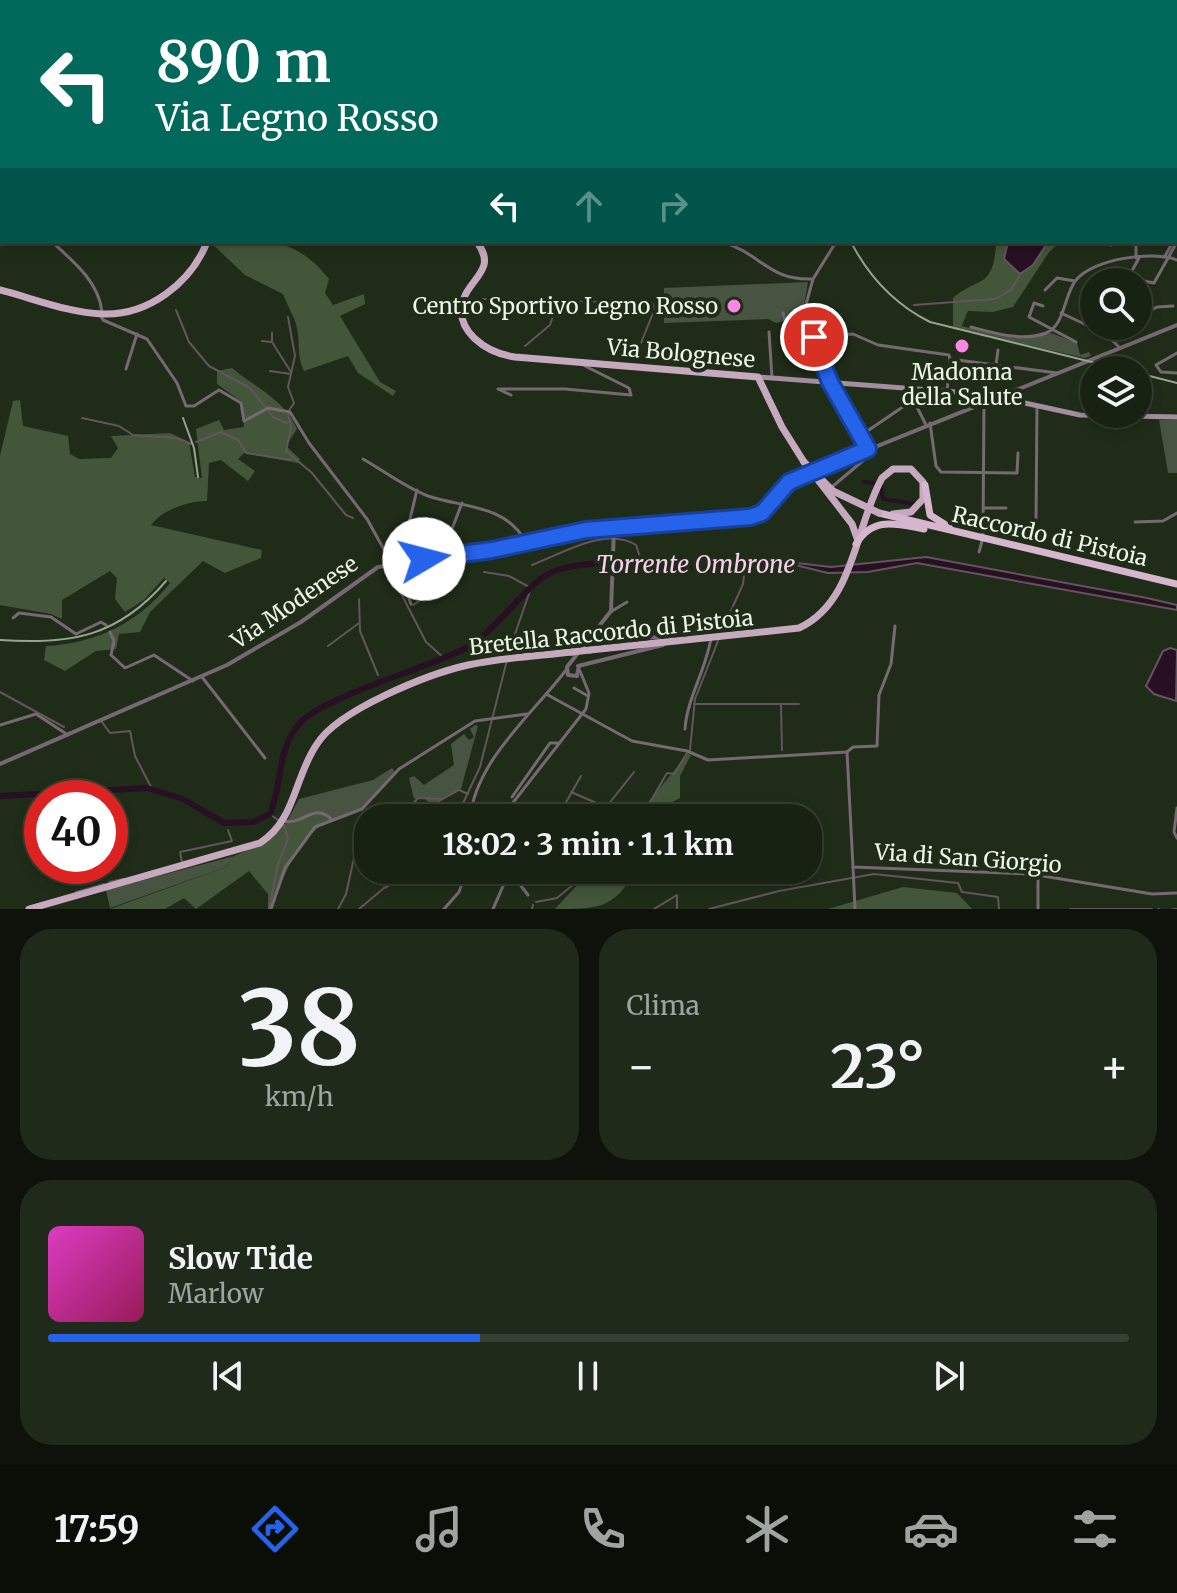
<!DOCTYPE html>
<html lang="it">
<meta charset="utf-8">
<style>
body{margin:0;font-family:Merriweather,serif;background:#202a1b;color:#f1f3f6;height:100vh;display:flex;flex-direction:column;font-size:30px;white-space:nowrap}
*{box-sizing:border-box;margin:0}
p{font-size:26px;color:#9ea49f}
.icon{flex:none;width:44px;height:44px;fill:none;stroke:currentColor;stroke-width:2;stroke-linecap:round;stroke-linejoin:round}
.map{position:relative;height:909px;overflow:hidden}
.panel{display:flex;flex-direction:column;gap:20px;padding:20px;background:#0d130a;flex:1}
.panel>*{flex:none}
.guide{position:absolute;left:0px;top:0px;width:1178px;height:244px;box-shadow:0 4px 12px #0003,0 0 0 2px #363f32;background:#00695c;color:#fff;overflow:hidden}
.tools{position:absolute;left:1080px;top:268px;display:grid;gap:16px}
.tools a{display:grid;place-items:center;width:72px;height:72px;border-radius:50%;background:#172212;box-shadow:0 4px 12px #0003,0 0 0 2px #363f32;font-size:40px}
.speed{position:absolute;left:24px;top:780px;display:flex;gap:16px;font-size:40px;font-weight:700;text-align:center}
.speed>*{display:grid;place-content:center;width:104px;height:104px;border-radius:50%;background:#172212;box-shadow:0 4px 12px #0003,0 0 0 2px #363f32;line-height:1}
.speed .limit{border:12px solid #d22;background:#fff;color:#111}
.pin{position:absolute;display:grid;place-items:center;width:68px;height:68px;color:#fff;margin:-34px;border:4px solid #fff;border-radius:50%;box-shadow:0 2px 8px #0007}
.me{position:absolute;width:88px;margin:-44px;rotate:82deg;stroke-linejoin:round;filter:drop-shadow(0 0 6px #0008)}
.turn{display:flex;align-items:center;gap:28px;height:168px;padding:0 24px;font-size:36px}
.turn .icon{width:104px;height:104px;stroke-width:2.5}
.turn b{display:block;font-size:56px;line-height:68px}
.lanes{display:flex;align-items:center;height:76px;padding:0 24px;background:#0003;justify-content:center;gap:40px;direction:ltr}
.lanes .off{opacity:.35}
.big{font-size:60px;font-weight:700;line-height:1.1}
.panel .tile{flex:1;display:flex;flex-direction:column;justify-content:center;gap:12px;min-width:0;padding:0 28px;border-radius:32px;background:#202a1b}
.panel .dial{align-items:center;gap:0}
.dial b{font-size:104px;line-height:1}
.song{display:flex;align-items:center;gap:24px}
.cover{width:96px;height:96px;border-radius:12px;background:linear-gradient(135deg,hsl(310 70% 55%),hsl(330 70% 35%))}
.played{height:8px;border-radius:4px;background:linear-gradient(90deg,#2563eb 40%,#363f32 40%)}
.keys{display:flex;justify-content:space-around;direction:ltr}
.heat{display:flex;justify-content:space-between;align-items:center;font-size:44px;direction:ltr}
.panel .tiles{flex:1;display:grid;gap:20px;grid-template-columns:1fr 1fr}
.tile:last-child{grid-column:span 2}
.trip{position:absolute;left:354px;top:804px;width:468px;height:80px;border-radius:32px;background:#172212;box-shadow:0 4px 12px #0003,0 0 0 2px #363f32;font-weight:700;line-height:80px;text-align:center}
.menu{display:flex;height:128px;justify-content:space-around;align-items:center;background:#090e07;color:#9ea49f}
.menu .icon{width:56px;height:56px}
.menu .active{color:#2563eb}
.menu b{font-size:36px;color:#f1f3f6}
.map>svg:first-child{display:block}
</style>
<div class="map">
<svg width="1177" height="909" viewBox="0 0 1177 909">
<rect width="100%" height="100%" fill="#1f2d18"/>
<!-- green -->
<g fill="#485442">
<path d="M808 282 802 317 776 323 768 319 664 323V288Z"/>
<path d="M961 326 1014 338 1051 333 1077 343 1080 355 1089 352 1091 356 1085 358 960 330Z"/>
<path d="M1159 420H1177V473H1168Z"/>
<path d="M475 725 478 726 461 789 433 805 422 797 414 799 409 778 414 776 424 785 454 765 451 744 464 734 469 740 474 737 470 729Z"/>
<path d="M392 768 395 772 364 807 331 820 306 817 286 823 299 799 373 780Z"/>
<path d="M234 856 226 867 110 908 106 890Z"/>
</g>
<!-- forest -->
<g fill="#435639">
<path d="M210 242C264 242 292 233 329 279L325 293 333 305 364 294 365 304 340 316 380 382 396 391 393 396 358 373 348 356 304 371C296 355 301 341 296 324 295 319 286 302 283 294L245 275Z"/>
<path d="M996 242H1008L1004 259 1020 274 1033 265 1048 242H1060L1049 252 1013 307 993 312 968 311 960 330 953 329V298C978 276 994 290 996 242Z"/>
<path d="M232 368C256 388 284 399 297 429L286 446 300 459 298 463 244 453 238 459 255 471 248 481 221 460 209 463 207 501C188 501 162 510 151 525L262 550 261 558 225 573 203 561 150 612 140 632 119 634 116 649 96 651 65 671 44 660 46 646C95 644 140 622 170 583L164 578 144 600 125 612 115 599 117 578 110 571 62 600V619L51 614 0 605V456L13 401 20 400 23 426 68 436 70 454 79 459 111 458 118 448 111 436 170 433 189 442 195 477 202 478 196 429 219 420 224 430 244 427 242 402 217 384V371Z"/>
<path d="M688 754 691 755 680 776V798L671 803 664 818H635Z"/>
<path d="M314 813H324L331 820C297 836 284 875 272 909H268V894L249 871 196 909 184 898 165 909H110L226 867 234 856 266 842 286 823Z"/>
<path d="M591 870H635C616 909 596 909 555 909Z"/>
<path d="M903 887 957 893 972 909H828Z"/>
</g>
<!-- water -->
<g fill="#280f23" stroke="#63545e" stroke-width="2">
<path d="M1008 242H1048L1033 265 1020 274 1004 259Z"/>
<path d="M926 557 1147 598 1177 605V610L917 563 868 572 828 573 779 561 831 567Z"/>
<path d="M1170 648 1177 650 1176 701 1154 694 1146 686 1163 651Z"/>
</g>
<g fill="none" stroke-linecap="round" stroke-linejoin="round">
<!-- stream -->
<g stroke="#63545e" stroke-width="2">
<path d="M287 0H311"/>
<path d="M459 0 462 2"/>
<path d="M618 0 619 2"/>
<path d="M664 0 671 2"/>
<path d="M822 0 832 2"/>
<path d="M995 0 1002 2"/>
<path d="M0 1 3 0"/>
<path d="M15 2 16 0"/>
<path d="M208 2 209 0"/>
<path d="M281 2 282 0"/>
<path d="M502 2H529"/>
<path d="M628 2 631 0"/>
<path d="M789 2 792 0"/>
<path d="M924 2 931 0"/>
<path d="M1176 15H1177"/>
<path d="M1176 37H1177"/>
<path d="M0 113 2 111"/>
<path d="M0 173 2 170"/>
<path d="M482 299 652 303 655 308 639 348"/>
<path d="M914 305 995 299 1011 290 1021 273"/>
<path d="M176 310 189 342 209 366 250 388 273 417 287 423"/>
<path d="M288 317 295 356 288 387 294 403 288 412 291 428 286 451 312 473 346 515 353 518"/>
<path d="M272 333V342L291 372"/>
<path d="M262 341 271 342"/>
<path d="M525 346 550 325 558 301"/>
<path d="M270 371 291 374"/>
<path d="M82 418 119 426 133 435 177 438 191 444"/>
<path d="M196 442 221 432 238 440 246 453 291 460"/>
<path d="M532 565C561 554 605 526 636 545L643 566"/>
<path d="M388 568 426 642 444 658"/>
<path d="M484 572 509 576 531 588 508 654"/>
<path d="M359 599 360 631 378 675"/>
<path d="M413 605 448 583"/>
<path d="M721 633 743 584 745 567"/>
<path d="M328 646 359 623"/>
<path d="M0 692 64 727"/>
<path d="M694 704H799"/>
<path d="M781 705 782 750"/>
<path d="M102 722 110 733 130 731 135 756 152 789"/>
<path d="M690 750 695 699 718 641"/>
<path d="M571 792 631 818"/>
<path d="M607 806 634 772"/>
<path d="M270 814 278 820"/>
<path d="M400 818 418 798 442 799"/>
<path d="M420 818 432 805 459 790 468 794"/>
<path d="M456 818 480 767 507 660"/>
<path d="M557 818 581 776"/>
<path d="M641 818 667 773 674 774 687 753"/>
<path d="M182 862 180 852 232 841 228 830"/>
<path d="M109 882 123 879"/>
<path d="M76 892 104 884"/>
<path d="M536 902 557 898 591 870"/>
<path d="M269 909 278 864 288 839 284 825"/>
<path d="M338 909 346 894 354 858 361 861 368 853"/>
<path d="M359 909 384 888 419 870"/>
<path d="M532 909 533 905"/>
<path d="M654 909 677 895V909"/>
<path d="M709 909 779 891 874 874 958 883 962 892 998 897 999 909"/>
<path d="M1070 909H1152"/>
<path d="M1158 909H1159"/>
<path d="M1173 909H1177"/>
</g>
<!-- canal -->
<g stroke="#280f23" stroke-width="4">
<path d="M864 482 876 483"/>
<path d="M881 486 883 499 915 504"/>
</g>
<!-- river -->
<path stroke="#280f23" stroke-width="6" d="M0 796 147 788 183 799 224 823 253 822 270 814C283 783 276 750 300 723 323 697 428 668 466 648 501 628 528 579 557 570 612 553 676 571 733 569 751 568 770 558 787 562"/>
<!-- minor -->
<g stroke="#776973" stroke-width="3">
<path d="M1160 0 1162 2"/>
<path d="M284 2 285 0"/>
<path d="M0 4H2"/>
<path d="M1176 27 1177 31"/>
<path d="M1176 106 1177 112"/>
<path d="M1176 238 1177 236"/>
<path d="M52 242C73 261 99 282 102 312"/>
<path d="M722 242C761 253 767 280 811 279"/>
<path d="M836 242 813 279 799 330 812 336 853 334 878 345 949 355 950 359"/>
<path d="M1104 242 1111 245 1115 242"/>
<path d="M1136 242V258"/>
<path d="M1165 256 1173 242"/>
<path d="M1112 275 1154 283 1177 242"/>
<path d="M1128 278 1139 258"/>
<path d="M1045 290 1057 278 1075 281"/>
<path d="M1138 295 1150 310"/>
<path d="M1043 306 1034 303 1029 317 1076 342"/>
<path d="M783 313 787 328 816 356 871 454 833 486"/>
<path d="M1061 313 1106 334 1120 326"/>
<path d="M100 314 103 320 147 339 177 383 186 406H194L219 390 241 403 244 421 268 408 290 412 309 443 367 519 392 564"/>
<path d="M1138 317 1157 307 1173 306"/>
<path d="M971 327C994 333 1022 342 1046 333 1065 326 1064 294 1076 280 1093 259 1153 250 1177 260"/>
<path d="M769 332 772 378"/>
<path d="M1106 334 1120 348"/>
<path d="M812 336 830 381"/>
<path d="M1177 353 1156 365 1161 372 1177 373"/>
<path d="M996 365 998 350"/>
<path d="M126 369 137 334"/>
<path d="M912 389 913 399 926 425"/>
<path d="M947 391 950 359 1057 373"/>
<path d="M511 395 498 389H565L631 395 629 388 585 366"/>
<path d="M930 423 936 466 941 472 1017 473 1018 453"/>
<path d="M860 436 913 400"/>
<path d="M363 459C384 471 406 488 428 496 464 508 505 504 526 542"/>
<path d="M417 490 408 527 413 534H450L462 503"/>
<path d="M984 508H1006"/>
<path d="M1036 519 1037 407"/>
<path d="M1135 522 1163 521 1177 513"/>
<path d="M983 534 984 402"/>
<path d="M979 552 982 541"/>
<path d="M396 563 411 604"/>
<path d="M612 611 627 602"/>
<path d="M13 618 19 613 51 617 76 634 101 622 106 625"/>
<path d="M110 632 114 641 111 655 125 668 154 655 193 681"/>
<path d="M202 677 265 758"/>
<path d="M574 688 588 696"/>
<path d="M546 694 632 741 687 751 708 760 847 752"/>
<path d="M0 725 36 714 68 735"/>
<path d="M685 729C687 698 706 670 711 638"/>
<path d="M847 752 853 867 1031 874 1152 894 1177 893"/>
<path d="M847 752 853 747 877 746 879 695 891 664 895 626"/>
<path d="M512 797 550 743H559"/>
<path d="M1177 808 1174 832 1177 838"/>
<path d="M470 818C476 760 533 714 566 670"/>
<path d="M501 818 586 709 589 693 580 671"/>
<path d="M284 821C302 826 315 801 332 820"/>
<path d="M853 867 855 909"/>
<path d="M511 873 528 895"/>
<path d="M1038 875V909"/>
<path d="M271 909 285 868 315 827 362 809 399 769 475 721 527 714"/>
<path d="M444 909 459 892 467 870"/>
<path d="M493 909 510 870"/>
</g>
<!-- tertiary -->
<g stroke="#776973" stroke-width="4">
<path d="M799 0 806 2"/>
<path d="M1176 47 1177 48"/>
<path d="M593 635 672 638"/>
<path d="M578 666 663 645"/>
<path d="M579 666 577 676 568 675 567 667 611 611 614 527"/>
<path d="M0 764 227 665 301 622 378 567 492 550 586 530 752 516 764 511 791 481 1177 325"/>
</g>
<!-- secondary -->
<g stroke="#a38d9e" stroke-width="5">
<path d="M758 377 983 394 1080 415 1177 417"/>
<path d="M983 394 984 402"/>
</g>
<!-- primary -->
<g stroke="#c6a9bf" stroke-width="7">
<path d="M477 242C482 249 486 256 484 265 480 278 468 286 464 298 452 331 487 353 515 357L758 377 782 427 804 462"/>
<path d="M0 290C32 298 69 313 102 314 148 316 191 283 207 242"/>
<path d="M815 476 852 524 857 538"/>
<path d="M590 650 799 628C855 602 855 526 882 478L893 469H911L923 482V499L911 512 893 514"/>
<path d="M29 909 260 843C296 820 294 777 317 744 338 710 428 674 468 665 502 658 537 656 572 652"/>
</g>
<!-- trunk -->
<g stroke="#d6b6ce" stroke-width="7">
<path d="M925 485 930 515 949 527"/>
<path d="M879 513 1177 584"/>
<path d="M856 544C873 516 896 524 924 529"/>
</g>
<!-- rail -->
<g stroke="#98a392" stroke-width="2">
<path d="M851 242C869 277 894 304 930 322L1124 370"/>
<path d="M1138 373 1177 383"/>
<path d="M183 418 194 448 198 477"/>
<path d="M0 640C70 645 118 637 166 581"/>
</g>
<!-- primary-bridge -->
<g stroke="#c6a9bf" stroke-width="7">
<path d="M804 462 833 491 879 513"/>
<path d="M572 652 590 650"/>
</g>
</g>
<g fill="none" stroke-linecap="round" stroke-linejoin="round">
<defs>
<path id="route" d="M424 559 492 550 586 530 750 517 762 513 789 482 868 449 830 382 812 336 814 337"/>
</defs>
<!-- route casing -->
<use href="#route" stroke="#184099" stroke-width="20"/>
<!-- route -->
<use href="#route" stroke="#2563eb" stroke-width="14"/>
</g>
<!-- markers -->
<g fill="#fb87e5" stroke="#1f2d18" stroke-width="3">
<circle cx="734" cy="306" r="8"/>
<circle cx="962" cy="346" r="8"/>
</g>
<g text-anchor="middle" stroke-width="8" stroke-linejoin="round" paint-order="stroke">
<!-- poi labels -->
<g font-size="22" fill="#ecf5e7" stroke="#1f2d18" text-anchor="end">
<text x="718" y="314">Centro Sportivo Legno Rosso</text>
<text x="962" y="380" text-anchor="middle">Madonna<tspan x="962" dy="25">della Salute</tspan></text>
</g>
<!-- street labels -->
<g font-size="22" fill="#ecf5e7" stroke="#1f2d18">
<text transform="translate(681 353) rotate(5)" y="8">Via Bolognese</text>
<text transform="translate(1050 536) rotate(13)" y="8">Raccordo di Pistoia</text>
<text transform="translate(294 602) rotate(-34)" y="8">Via Modenese</text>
<text transform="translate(611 632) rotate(-6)" y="8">Bretella Raccordo di Pistoia</text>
<text transform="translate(968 858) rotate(4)" y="8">Via di San Giorgio</text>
</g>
<!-- water labels -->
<g font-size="24" font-style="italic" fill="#facef0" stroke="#1f2d18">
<text x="696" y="573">Torrente Ombrone</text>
</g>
</g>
</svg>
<div class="tools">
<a><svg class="icon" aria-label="search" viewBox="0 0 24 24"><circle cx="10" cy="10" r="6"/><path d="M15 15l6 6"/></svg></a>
<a><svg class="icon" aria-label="layers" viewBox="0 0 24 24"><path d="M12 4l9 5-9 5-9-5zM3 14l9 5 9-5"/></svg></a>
</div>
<div class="speed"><div class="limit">40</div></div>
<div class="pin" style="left:814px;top:337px;background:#d93025"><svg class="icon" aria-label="arrive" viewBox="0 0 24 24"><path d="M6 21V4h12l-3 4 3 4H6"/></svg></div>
<svg class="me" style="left:424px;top:559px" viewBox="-20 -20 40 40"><circle r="19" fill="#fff"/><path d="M0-13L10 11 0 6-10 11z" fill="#2563eb"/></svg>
<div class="trip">18:02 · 3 min · 1.1 km</div>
<div class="guide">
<div class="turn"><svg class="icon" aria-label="left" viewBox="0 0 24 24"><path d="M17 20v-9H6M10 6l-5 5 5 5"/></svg><div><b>890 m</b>Via Legno Rosso</div></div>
<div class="lanes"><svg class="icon" aria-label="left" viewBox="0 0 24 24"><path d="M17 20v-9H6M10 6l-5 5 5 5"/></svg><svg class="icon off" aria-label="ahead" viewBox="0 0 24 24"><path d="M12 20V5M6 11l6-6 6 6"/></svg><svg class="icon off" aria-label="right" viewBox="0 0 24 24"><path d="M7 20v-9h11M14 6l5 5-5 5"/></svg></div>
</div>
</div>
<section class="panel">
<div class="tiles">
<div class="tile dial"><b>38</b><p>km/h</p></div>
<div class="tile"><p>Clima</p>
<div class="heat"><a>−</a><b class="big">23°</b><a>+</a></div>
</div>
<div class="tile">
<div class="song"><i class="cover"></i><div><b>Slow Tide</b><p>Marlow</p></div></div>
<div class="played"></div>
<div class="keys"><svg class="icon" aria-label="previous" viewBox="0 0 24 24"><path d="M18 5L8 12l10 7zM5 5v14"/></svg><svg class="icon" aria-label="pause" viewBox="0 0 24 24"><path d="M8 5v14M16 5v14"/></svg><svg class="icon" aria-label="next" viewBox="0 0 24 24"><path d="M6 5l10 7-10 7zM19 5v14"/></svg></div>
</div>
</div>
</section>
<nav class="menu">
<b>17:59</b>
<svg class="icon active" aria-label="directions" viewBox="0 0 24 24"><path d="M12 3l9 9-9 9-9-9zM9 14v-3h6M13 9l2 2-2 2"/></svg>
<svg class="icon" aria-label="music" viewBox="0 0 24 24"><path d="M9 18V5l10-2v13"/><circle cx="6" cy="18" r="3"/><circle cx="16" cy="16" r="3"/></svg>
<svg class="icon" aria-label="phone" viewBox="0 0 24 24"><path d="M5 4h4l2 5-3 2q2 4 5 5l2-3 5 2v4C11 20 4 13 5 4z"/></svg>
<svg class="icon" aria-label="climate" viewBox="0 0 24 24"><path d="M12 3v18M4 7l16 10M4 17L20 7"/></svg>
<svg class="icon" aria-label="car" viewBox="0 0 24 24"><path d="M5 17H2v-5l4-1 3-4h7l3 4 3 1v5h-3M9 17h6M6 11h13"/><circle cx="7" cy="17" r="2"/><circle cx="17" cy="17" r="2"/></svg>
<svg class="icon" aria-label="filters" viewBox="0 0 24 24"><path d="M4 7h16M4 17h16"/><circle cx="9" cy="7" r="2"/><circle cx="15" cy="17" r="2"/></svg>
</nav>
